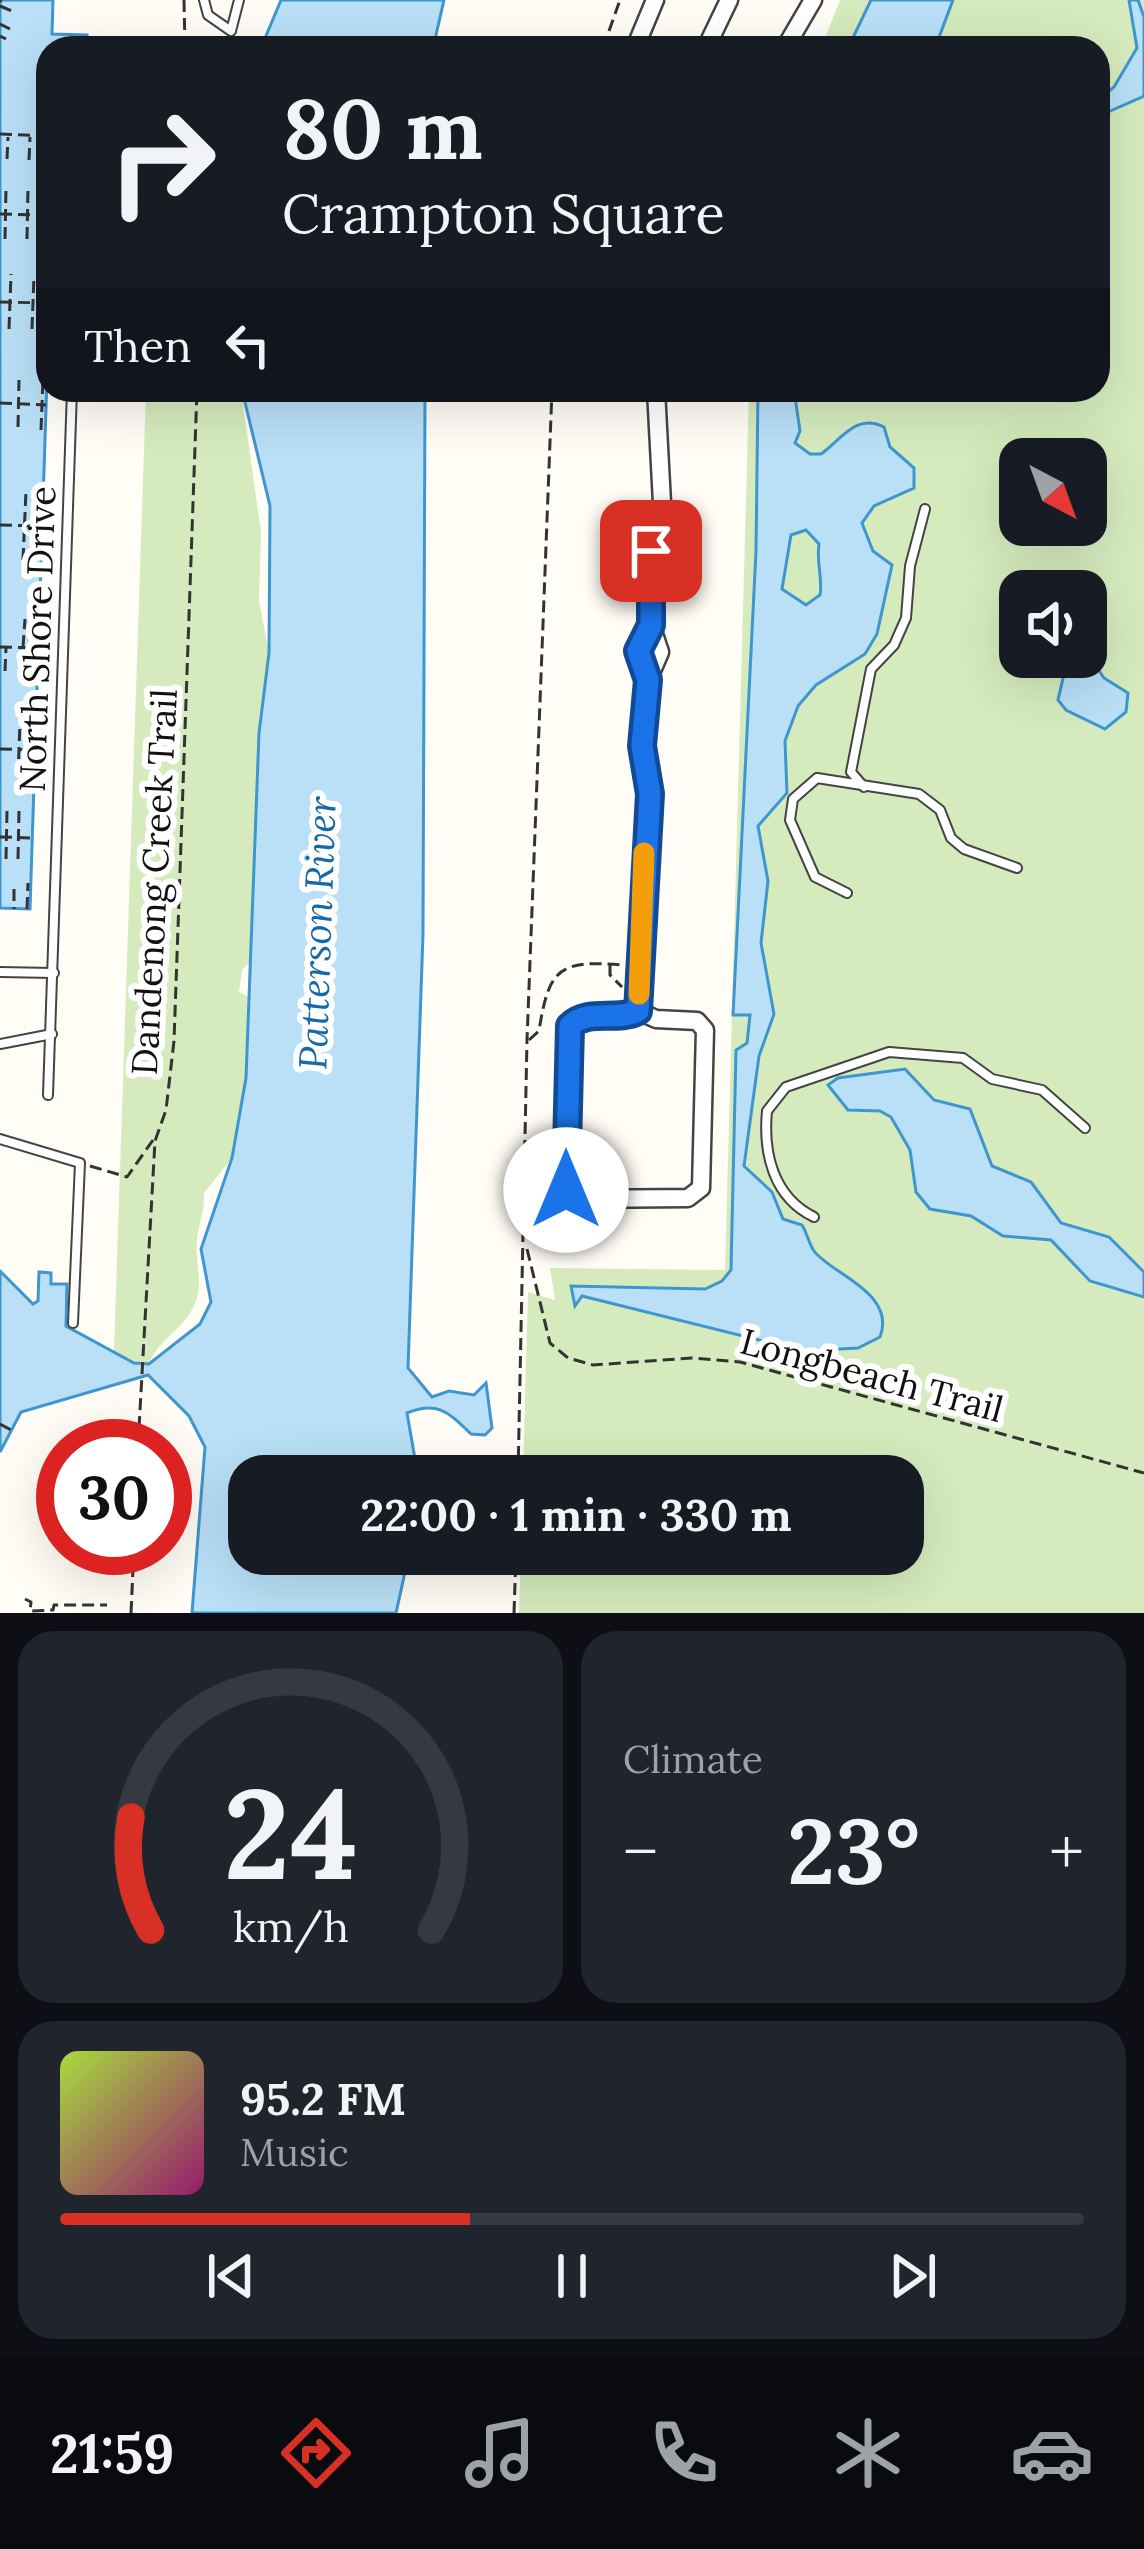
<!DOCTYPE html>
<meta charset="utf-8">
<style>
body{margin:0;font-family:Lora,serif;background:#20242c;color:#f1f3f6;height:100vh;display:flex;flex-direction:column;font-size:45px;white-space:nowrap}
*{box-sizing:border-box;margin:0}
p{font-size:39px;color:#9ea1a6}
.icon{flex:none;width:66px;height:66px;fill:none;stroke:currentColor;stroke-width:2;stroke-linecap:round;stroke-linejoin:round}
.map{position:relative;height:1613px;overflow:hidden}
.panel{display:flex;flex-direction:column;gap:18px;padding:18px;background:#0d0f14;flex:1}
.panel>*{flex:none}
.top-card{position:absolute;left:36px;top:36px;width:1074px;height:366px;border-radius:36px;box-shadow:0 12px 48px #0002;background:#171b24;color:#f1f3f6;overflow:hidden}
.needle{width:78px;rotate:139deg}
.buttons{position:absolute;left:999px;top:438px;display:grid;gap:24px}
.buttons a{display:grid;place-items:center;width:108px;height:108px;border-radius:24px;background:#171b24;box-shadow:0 12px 48px #0002;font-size:60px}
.speed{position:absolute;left:36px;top:1419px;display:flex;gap:24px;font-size:60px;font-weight:700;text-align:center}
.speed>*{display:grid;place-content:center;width:156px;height:156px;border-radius:50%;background:#171b24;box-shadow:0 12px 48px #0002;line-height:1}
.speed .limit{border:18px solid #d22;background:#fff;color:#111}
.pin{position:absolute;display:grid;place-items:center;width:102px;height:102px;color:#fff;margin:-51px;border-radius:24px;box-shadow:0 6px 18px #0006}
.me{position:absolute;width:132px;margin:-66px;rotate:0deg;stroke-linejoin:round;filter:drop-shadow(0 0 9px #0008)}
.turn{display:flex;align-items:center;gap:42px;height:252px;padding:0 48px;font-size:54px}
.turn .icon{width:156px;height:156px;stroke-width:2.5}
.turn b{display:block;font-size:84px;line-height:102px}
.then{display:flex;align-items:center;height:114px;padding:0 48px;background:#0003;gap:24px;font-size:45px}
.big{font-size:90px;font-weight:700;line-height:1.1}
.panel .widget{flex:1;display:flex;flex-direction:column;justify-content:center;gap:18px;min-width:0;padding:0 42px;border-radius:36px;background:#20242c}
.panel .dial{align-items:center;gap:0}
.dial svg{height:312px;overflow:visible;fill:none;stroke:#363941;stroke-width:7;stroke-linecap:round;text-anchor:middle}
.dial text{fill:#f1f3f6;stroke:none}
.song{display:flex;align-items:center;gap:36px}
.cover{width:144px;height:144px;border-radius:18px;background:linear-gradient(135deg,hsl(80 70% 55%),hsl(320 70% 35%))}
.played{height:12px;border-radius:6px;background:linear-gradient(90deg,#d93025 40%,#363941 40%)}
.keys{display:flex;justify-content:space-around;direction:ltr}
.heat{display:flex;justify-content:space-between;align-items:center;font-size:66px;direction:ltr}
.panel .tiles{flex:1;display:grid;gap:18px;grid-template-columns:1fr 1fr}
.widget:last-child{grid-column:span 2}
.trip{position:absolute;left:228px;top:1455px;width:696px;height:120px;border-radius:36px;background:#171b24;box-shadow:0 12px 48px #0002;font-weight:700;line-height:120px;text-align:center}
.tabs{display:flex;height:192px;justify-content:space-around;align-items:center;background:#090b0e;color:#9ea1a6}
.tabs .icon{width:84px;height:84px}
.tabs .on{color:#d93025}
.tabs b{font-size:54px;color:#f1f3f6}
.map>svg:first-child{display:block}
</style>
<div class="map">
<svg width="1144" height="1613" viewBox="0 0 1144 1613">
<rect width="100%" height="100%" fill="#fffdf5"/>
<!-- green -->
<g fill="#d5ebbd" fill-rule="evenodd">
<path d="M840 0H1144V1613H519L521 1554H903V1476H523L528 1292 555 1300 550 1268 725 1270 749 390H1098V48H821ZM1020 459H1086V525H1020ZM1020 591H1086V657H1020Z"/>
<path d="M146 390H241L261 532 259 601 269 653 259 733 252 960 242 970 239 992 250 998 246 1078 232 1158 204 1193C205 1211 199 1222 197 1239 194 1266 207 1288 190 1313 178 1332 157 1342 149 1364L134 1363 114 1351Z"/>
</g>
<!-- water -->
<g fill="#b9e0f7" stroke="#3f96cf" stroke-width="3" fill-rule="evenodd">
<path d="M0 0H53L52 34 87 35 86 48H48V346L30 909 0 908Z"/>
<path d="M281 0H444L433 48H261Z"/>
<path d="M871 0H953L935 48H848Z"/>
<path d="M1129 0H1138L1144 17V96L1108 112 1098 109V100L1114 87 1137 48Z"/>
<path d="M242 390H425L423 934 408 1368 432 1397 449 1391 474 1395 486 1383 492 1428 485 1435 471 1434C449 1413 438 1400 407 1413L418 1476H249V1554H409L396 1613H192L205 1447 189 1416 148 1375 21 1412 0 1452V1271L33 1304 38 1301 39 1272 51 1273V1284H67L66 1326 134 1363 149 1364 200 1324 211 1302 201 1249 232 1158 246 1078 259 733 269 653 270 506Z"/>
<path d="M758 390H794L800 431 795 443 810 454H821C842 439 856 413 884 427L890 447 914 468V488L874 506 862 523 873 551 892 565 877 634 865 654 816 685 798 706 785 741 787 793 758 826 768 881 761 943 774 1014 759 1056 744 1166 772 1192 783 1219 802 1225C807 1233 809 1244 814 1251 831 1274 897 1293 880 1337L858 1348 803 1351 582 1296 575 1306 571 1286 705 1289 722 1281 731 1270 736 1050 747 1043 750 1015H733L756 551ZM806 530 819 544C816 562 823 579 820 595L806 605 782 589 791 535Z"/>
<path d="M1086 652 1104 678 1128 693 1126 712 1105 729 1066 710 1058 700 1067 661 1086 657Z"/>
<path d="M905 1069 934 1100 970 1109 992 1166 1031 1182 1061 1223 1109 1237 1144 1272V1297L1090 1281 1051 1240 1003 1236 971 1216 930 1209 916 1192 910 1150 891 1117 880 1111 848 1110 828 1085 838 1078Z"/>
</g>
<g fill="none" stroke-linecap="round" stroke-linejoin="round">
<defs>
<g id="lane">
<path d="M204 0 208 15 231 31 239 0"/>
<path d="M864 787 851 772 871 669 894 645 906 618 910 566 925 509"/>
<path d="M847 893 815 877 790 820 793 799 817 778 919 794 940 810 951 838 964 849 1017 868"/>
<path d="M0 972 54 973"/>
<path d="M0 1044 52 1034"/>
<path d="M48 1095 72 390"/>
<path d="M0 1139 80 1163 73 1323"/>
<path d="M814 1217C773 1197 763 1153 767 1111L786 1087 889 1052 963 1058 992 1079 1042 1090 1085 1128"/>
</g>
<g id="street">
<path d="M635 48 655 0"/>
<path d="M706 48 729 0"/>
<path d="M785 48 813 0"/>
<path d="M648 680 638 651 651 625"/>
<path d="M638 1011 650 794 642 743 648 680 660 652 651 625 648 569 662 503 656 390"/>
<path d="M638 1011 656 1019 697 1021 705 1030 701 1188 688 1198 575 1199 565 1183 569 1029 580 1017H624Z"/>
</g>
</defs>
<!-- lane casing -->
<use href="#lane" stroke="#444" stroke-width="12"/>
<!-- street casing -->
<use href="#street" stroke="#444" stroke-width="21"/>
<!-- path -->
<g stroke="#333" stroke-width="3" stroke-dasharray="12 6" stroke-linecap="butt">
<path d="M184 0 185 48"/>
<path d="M0 2 1 0"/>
<path d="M0 6 14 12"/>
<path d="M0 24 10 29"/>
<path d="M0 36 6 39"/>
<path d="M603 48 620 0"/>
<path d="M0 134 48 136"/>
<path d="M7 159 8 137"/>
<path d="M29 160 30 137"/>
<path d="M0 214 46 215"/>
<path d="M5 239 6 189"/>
<path d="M27 239 28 189"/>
<path d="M46 243 48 190"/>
<path d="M0 302 48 303"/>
<path d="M9 329 11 274"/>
<path d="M32 329 34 275"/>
<path d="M45 330 46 275"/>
<path d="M0 403 46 405"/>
<path d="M18 427 19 380"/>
<path d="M41 430 43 379"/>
<path d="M0 525 42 526"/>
<path d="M23 560 26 491"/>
<path d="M0 647 39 648"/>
<path d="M23 647 25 619"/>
<path d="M5 671 6 648"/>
<path d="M29 674V651"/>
<path d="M0 749 35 750"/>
<path d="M18 777 20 722"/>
<path d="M30 777 33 723"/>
<path d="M0 837 33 838"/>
<path d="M6 859 7 811"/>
<path d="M18 859 19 811"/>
<path d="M14 889V909"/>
<path d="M27 909 28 883"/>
<path d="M610 965V975L622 987"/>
<path d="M529 1040 539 1031C549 967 559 960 624 965"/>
<path d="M90 1166 127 1177 153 1140"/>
<path d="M527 1249 550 1343 568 1358 593 1365 692 1358 740 1362 1144 1473"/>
<path d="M0 1424 11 1430"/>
<path d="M138 1446 155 1141 166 1110 174 1041 197 390"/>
<path d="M518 1476 527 1040 552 390"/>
<path d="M45 1517 63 1518"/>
<path d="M25 1599 31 1602 30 1611 53 1610 54 1605H107"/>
<path d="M131 1613 134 1548"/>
<path d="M514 1613 516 1554"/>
</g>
<!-- lane -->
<use href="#lane" stroke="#fff" stroke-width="8"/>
<!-- street -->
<use href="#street" stroke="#fff" stroke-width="16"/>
</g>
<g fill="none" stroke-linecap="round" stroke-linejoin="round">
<defs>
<path id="route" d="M566 1190 570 1026C588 1008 616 1022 638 1011L650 794 642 746 648 680 638 651 651 625V551"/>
</defs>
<!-- route casing -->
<use href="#route" stroke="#114b97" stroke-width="30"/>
<!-- route -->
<use href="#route" stroke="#1a73e8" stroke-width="21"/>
<!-- slow -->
<path stroke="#f59e0b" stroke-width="21" d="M639 994 644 853"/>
</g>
<g text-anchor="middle" stroke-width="12" stroke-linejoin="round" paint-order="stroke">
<!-- street labels -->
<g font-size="36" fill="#111" stroke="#fff">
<text transform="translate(37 639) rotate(-88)" y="13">North Shore Drive</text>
<text transform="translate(154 882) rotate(-87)" y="13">Dandenong Creek Trail</text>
<text transform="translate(872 1375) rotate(15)" y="13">Longbeach Trail</text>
</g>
<!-- water labels -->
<g font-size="39" font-style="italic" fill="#1768a6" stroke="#fff">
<text transform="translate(317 933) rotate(-88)" y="14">Patterson River</text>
</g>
</g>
</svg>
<div class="buttons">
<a><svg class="needle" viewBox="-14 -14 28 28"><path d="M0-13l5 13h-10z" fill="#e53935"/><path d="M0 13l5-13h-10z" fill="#9ea1a6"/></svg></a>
<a><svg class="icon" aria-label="sound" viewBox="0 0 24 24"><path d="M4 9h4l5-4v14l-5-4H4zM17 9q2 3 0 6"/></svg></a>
</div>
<div class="speed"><div class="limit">30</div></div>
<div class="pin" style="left:651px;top:551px;background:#d93025"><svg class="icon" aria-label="arrive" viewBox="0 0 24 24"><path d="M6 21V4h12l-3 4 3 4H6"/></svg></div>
<svg class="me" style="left:566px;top:1190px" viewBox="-20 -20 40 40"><circle r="19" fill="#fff"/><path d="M0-13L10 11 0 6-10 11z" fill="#1a73e8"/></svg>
<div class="trip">22:00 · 1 min · 330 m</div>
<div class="top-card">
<div class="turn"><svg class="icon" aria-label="right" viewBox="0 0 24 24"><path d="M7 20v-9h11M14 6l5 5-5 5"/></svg><div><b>80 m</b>Crampton Square</div></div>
<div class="then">Then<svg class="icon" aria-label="left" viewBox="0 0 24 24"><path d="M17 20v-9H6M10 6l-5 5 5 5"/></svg></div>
</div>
</div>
<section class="panel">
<div class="tiles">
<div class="widget dial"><svg viewBox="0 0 100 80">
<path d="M14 69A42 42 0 1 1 86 69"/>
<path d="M14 69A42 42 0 0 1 9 40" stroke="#d93025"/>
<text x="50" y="56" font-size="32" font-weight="700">24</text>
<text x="50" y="72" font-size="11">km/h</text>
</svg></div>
<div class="widget"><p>Climate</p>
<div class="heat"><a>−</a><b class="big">23°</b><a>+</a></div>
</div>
<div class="widget">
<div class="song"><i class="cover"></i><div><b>95.2 FM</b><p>Music</p></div></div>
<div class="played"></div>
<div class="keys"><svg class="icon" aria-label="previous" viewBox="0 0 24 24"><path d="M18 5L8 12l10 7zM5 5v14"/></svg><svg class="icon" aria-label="pause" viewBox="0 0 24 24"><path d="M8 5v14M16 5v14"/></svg><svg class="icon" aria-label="next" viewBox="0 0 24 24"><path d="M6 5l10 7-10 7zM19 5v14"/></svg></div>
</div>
</div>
</section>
<nav class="tabs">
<b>21:59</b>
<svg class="icon on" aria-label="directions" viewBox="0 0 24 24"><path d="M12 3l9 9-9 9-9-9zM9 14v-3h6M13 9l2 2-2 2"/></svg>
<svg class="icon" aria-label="music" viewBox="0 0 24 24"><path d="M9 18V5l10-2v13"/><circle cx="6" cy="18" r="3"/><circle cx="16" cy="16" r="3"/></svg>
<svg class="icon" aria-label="phone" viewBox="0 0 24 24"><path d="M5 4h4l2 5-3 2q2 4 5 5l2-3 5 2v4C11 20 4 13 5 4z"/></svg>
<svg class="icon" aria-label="climate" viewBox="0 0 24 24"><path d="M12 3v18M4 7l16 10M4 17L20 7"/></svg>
<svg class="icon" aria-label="car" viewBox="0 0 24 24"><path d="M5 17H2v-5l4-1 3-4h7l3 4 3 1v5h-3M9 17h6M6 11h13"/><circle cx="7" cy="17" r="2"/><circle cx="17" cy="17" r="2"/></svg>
</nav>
